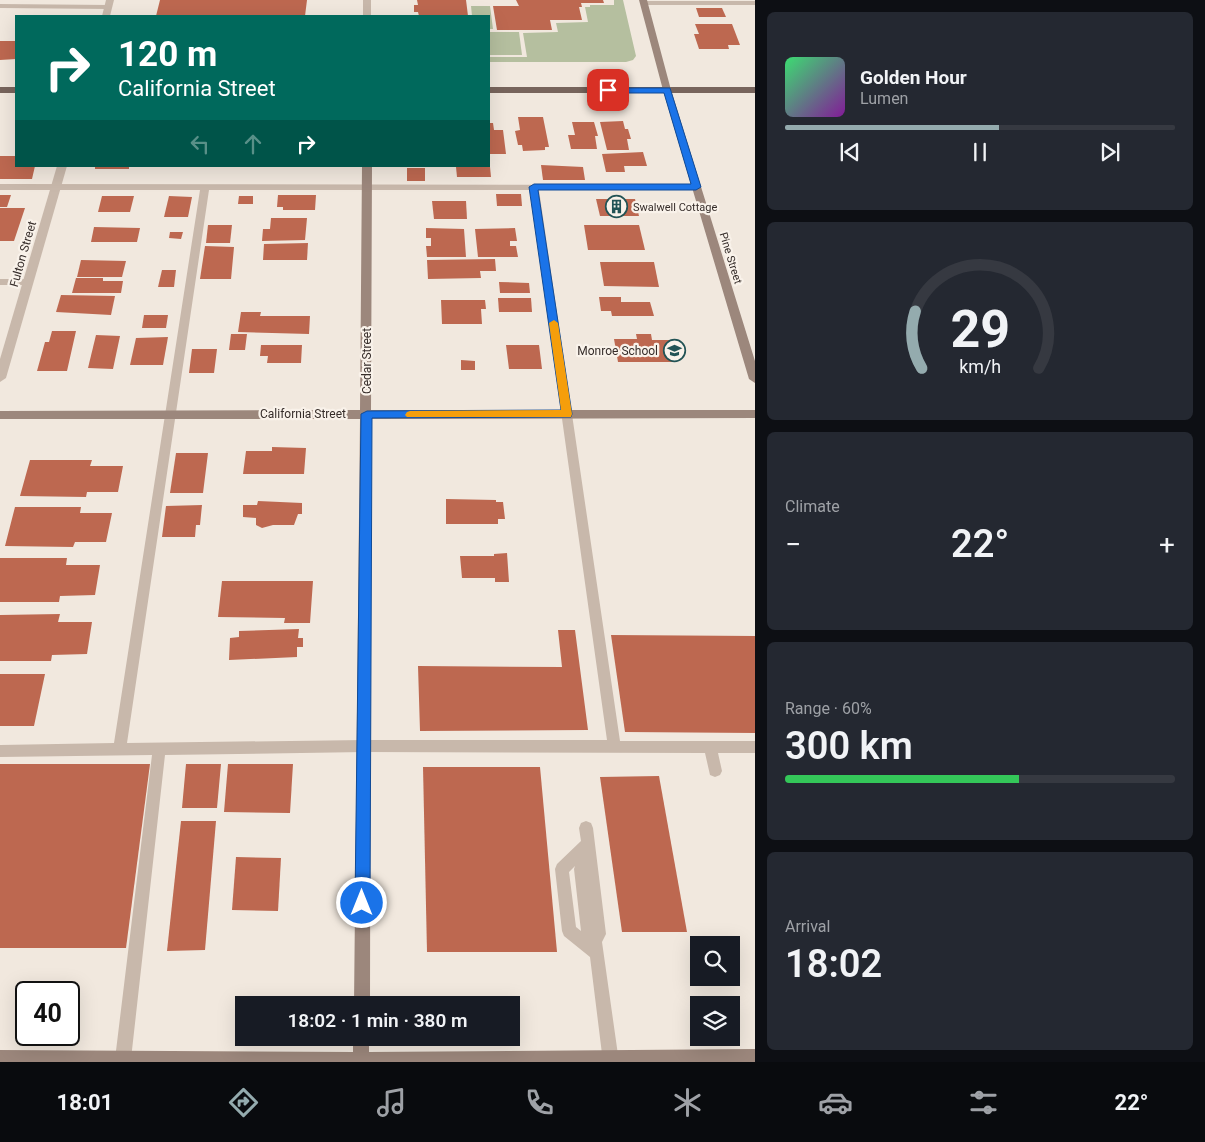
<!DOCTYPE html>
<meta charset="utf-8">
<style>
body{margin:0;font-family:Roboto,sans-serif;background:#242831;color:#f1f3f6;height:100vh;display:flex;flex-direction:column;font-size:19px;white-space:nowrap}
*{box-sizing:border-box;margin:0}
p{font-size:16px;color:#9ea1a6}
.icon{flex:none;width:28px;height:28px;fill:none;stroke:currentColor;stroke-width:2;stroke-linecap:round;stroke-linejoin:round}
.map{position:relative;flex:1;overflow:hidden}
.drawer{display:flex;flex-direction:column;gap:12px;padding:12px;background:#0d0f14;width:450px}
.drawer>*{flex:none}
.hud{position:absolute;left:15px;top:15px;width:475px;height:152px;border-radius:0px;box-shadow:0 5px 20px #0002;background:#00695c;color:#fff;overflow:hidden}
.tools{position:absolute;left:690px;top:936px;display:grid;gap:10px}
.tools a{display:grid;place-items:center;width:50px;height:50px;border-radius:0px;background:#171b24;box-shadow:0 5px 20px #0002;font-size:25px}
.speed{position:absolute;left:15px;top:981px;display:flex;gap:10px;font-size:25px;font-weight:700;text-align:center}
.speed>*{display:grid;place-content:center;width:65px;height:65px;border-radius:50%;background:#171b24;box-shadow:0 5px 20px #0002;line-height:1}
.speed .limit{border:2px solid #111;border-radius:8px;background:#fff;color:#111}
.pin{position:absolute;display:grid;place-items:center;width:42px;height:42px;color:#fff;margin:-21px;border-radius:10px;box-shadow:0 2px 8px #0006}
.me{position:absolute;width:55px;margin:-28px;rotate:0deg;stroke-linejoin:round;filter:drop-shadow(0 0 4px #0008)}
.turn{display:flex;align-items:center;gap:18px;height:105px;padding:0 20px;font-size:22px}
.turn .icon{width:65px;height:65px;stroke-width:2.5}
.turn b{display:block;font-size:35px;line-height:42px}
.lanes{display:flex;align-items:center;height:48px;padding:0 20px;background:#0003;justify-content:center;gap:25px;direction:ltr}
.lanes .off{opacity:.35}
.big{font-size:38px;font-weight:600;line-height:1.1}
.drawer .widget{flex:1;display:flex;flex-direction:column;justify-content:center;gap:8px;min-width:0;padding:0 18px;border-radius:8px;background:#242831}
.drawer .dial{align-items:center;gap:0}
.dial svg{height:130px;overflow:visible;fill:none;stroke:#363941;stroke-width:7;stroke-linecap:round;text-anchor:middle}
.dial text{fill:#f1f3f6;stroke:none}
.song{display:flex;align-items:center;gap:15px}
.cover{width:60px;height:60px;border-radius:8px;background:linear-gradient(135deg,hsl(140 70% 55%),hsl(290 70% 35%))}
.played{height:5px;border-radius:2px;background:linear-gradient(90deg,#94abae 55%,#363941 55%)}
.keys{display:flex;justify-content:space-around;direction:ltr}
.heat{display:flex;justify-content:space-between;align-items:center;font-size:28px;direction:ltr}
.charge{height:8px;border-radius:4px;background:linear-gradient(90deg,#34c759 60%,#363941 0)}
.trip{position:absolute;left:235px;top:996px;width:285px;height:50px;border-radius:0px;background:#171b24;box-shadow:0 5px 20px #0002;font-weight:600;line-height:50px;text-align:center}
.tabs{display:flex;height:80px;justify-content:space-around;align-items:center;background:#090b0e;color:#9ea1a6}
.tabs .icon{width:35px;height:35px}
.tabs .active{color:#94abae}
.tabs b{font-size:22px;color:#f1f3f6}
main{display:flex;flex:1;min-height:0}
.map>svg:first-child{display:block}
</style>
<main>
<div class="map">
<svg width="755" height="1062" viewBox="0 0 755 1062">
<rect width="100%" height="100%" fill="#f1e8de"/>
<!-- green -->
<g fill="#b5bf9f">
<path d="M614 0H623L636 56 633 60 626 62H489V57H527L523 33 558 32 556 23 588 22 585 7H590V5H614Z"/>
<path d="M471 6H490L493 29H489V16H472Z"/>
<path d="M489 32H519L522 55H489Z"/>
</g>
<!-- building -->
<g fill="#bd6850">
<path d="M160 0H307L305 16H156Z"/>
<path d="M417 0H466L468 16H419L418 12H414V5H418Z"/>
<path d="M516 0H603L604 3H581L582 7H579L582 20H550L552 30H497L493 6H519Z"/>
<path d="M696 8H722L726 17H699Z"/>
<path d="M695 24H732L740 45H728L729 49H699L694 34H699Z"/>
<path d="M0 41H16V59L0 60Z"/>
<path d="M518 117H543L549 147H545V150L523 151 522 145H518L515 131 520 130Z"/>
<path d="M623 121 625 129H628L631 139H627L629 150H607L600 122Z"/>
<path d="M572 122H594L598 136H595L597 149H571L568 135H575Z"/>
<path d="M489 123H493L494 130H503L506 154H489Z"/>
<path d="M643 152 647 166H624L625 172H606L602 154Z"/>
<path d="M0 156H16L15 165 16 166H35L32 179H0Z"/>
<path d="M541 165 583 167 585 180H543Z"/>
<rect x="95" y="166" width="34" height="3"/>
<path d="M456 167H490L491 177H457Z"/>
<rect x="407" y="168" width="18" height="13"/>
<path d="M496 194H521L522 206H497Z"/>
<path d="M0 195H11L7 207H0Z"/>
<path d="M278 195H316L315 210H283V207H277Z"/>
<path d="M102 196H134L130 212H98Z"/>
<path d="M169 196 192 197 188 217H164Z"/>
<path d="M239 196H253V204H238Z"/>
<path d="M596 199H635L639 216H600Z"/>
<path d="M432 201H466L467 219H434Z"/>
<path d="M0 208H25L14 241H0Z"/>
<path d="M271 218H307L305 240 262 241 263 229H270Z"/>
<path d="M208 225H232L230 243H206Z"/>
<path d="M584 225H639L645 250H588Z"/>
<path d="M94 227 140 228 137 242H91Z"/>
<path d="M426 228 464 229 466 257H427L426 246H431V238H426Z"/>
<path d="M515 228 517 241H510V246H516L518 257H478L475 229Z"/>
<path d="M170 232H183L181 239 169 238Z"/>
<path d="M308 243 307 260H263L264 244Z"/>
<path d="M205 246 234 247 231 279H200Z"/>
<path d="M495 259 496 271H480L481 278 428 279 427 260Z"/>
<path d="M81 260 126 261 122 277H77Z"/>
<path d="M600 262H654L659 287 604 286Z"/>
<path d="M162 270H176L174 287H158Z"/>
<path d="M76 278H103V281H123L121 293H72Z"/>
<path d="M499 282 529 283 530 293H500Z"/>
<path d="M61 295 115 296 111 315 56 312Z"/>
<path d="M599 297H621V302H650L654 316H612L611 311H601Z"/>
<path d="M498 298H531L532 312H499Z"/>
<path d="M441 300H485L486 309H481L482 324H442Z"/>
<path d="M241 312H261L260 316H310L309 334 238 332Z"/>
<path d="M144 315H168L166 328H142Z"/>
<path d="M52 331H76L67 371H37L45 342H49Z"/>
<path d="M231 334H247L245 350H229Z"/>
<path d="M636 334H651L652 340H670L675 362H618L614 339H637Z"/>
<path d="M96 335 120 336 113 369 88 368Z"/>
<path d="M168 337 163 365H130L136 338Z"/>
<path d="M261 345H302L301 363H267L268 356H260Z"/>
<path d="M506 345H539L542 369H509Z"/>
<path d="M192 349H217L214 373H189Z"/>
<path d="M461 360 475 361V370H461Z"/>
<path d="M272 447 306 448 304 474H243L246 451H272Z"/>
<path d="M176 453H208L203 493H170Z"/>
<path d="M30 460H92L90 466H123L118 492H87L86 497 20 496Z"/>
<path d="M446 499 496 500V502H503L505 519H498V524H446Z"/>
<path d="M258 501 302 503V514H298L294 525H273L262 528 256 525V518L243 517V505H257Z"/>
<path d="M202 505 200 525H196L195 537H162L166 506Z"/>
<path d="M15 507H81L80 513H112L106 542H75L73 547 5 546Z"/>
<path d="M507 553 509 582H495V578H462L460 556H494V554Z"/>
<path d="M0 558H67L66 565H100L95 595 60 596 59 602H0Z"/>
<path d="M222 581H313L310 623H284L285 618 218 617Z"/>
<path d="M60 614 58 622H92L87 654 52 655 51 661H0V615Z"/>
<path d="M299 629 298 638H303V647H297V657L229 660 230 638 239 637V631Z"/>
<path d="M558 630H575L588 730 420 731 418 666 562 667Z"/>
<path d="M611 635 755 636V733L625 732Z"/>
<path d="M0 674H45L34 726H0Z"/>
<path d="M0 764H150L126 948H0Z"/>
<path d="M186 764H221L217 808H182Z"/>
<path d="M228 764H293L290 813 224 812Z"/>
<path d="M423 767H540L557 952H427Z"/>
<path d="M659 776 687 932H622L600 777Z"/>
<path d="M181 821H216L205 950 167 951Z"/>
<path d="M236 857 281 858 278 911 232 910Z"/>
</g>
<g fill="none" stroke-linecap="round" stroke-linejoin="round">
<!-- lane -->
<g fill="#c8b8ab" fill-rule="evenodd">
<path d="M641 1H755V5H644L640 3Z"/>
<path d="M0 4 108 5 112 7 108 9 0 8Z"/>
<path d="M0 184 699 185V189L696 190H539L620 741H755V753H718L722 771 720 775 715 777 710 775 705 753 364 752 165 755 131 1059 129 1062H117L115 1059 152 755 0 757V745L114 743 200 190H0ZM209 190H530L607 740H364L127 743Z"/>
<path d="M0 279H28L33 282 28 285H0Z"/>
<path d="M586 821 591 823 593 828 606 934 602 942 619 1062H603L590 957 564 936 562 931 555 869 557 864 581 841 579 828 581 823ZM575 866 574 869 581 931 576 927 569 872Z"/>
</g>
<!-- street -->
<g fill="#c8b8ab" fill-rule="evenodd">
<path d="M106 0H114L110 16H102Z"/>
<rect x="363" y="0" width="8" height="16"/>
<path d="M57 166H67L6 378 0 382V359Z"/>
</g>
<!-- secondary -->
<g fill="#9c877c" fill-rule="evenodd">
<path d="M639 0H647L671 90 755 361V383L749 379 663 90Z"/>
<path d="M362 166H372L371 410H755V418L371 419 370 1005H354L360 419H0V411L360 410Z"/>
<path d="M353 1038H369V1052L755 1049V1062H0V1050L353 1052Z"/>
</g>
<!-- primary -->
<g fill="#77645c" fill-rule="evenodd">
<rect x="0" y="87" width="16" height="6"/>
<rect x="489" y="87" width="266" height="6"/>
</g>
</g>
<!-- route -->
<path fill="#1a73e8" stroke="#114b97" d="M605 88H670L701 187 696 190H538L572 414 571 417 372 418 370 903 368 908 362 910 357 908 355 903 361 414 367 411 561 410 529 187 534 184H691L664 93H608L604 90Z"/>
<!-- slow -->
<path fill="#f59e0b" d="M554 320 558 323 572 414 571 417H407L405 415 407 412 410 411 561 410 549 323Z"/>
<!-- icons -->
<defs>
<symbol id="building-ring" viewBox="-11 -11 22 22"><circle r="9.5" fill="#f9f2ea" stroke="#225355" stroke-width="1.5"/><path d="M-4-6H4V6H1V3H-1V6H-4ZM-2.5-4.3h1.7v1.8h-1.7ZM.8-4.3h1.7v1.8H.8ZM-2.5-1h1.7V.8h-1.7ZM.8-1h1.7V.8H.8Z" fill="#225355"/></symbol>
<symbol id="school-ring" viewBox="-11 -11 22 22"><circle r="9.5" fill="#f9f2ea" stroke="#225355" stroke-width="1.5"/><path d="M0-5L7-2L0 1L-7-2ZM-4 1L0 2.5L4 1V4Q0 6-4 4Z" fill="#225355"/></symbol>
</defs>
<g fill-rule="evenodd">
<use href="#building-ring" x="604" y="194" width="25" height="25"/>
<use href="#school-ring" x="662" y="338" width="25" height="25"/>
</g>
<g text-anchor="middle" stroke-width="4.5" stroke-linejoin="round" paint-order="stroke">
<!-- far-poi labels -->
<g font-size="11" fill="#362d2a" stroke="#f9f2ea" text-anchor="start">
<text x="633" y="211">Swalwell Cottage</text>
</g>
<!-- far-street labels -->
<g font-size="11" fill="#362d2a" stroke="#f9f2ea">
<text transform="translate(731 258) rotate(73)" y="4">Pine Street</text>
</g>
<!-- street labels -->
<g font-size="12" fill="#362d2a" stroke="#f9f2ea">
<text transform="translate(23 254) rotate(-74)" y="4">Fulton Street</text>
<text transform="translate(367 361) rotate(-90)" y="4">Cedar Street</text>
<text x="303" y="418">California Street</text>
</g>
<!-- poi labels -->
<g font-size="12" fill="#362d2a" stroke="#f9f2ea" text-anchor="end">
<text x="658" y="355">Monroe School</text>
</g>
</g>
</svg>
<div class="tools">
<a><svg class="icon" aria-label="search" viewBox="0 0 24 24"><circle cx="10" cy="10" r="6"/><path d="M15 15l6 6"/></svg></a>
<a><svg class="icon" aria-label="layers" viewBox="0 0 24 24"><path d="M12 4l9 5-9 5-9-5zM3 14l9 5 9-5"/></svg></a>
</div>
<div class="speed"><div class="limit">40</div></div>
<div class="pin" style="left:608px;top:90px;background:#d93025"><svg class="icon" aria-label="arrive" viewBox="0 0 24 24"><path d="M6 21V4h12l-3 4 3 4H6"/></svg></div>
<svg class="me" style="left:362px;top:903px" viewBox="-20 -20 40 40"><circle r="17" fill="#1a73e8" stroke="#fff" stroke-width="3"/><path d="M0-11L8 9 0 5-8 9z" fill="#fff"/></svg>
<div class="trip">18:02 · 1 min · 380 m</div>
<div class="hud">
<div class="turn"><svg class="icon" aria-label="right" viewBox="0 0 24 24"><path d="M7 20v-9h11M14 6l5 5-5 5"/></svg><div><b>120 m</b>California Street</div></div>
<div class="lanes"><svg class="icon off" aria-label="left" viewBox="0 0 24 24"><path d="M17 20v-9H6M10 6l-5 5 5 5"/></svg><svg class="icon off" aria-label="ahead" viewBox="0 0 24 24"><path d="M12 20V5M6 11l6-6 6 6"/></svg><svg class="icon" aria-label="right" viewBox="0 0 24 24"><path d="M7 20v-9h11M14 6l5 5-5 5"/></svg></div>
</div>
</div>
<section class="drawer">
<div class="widget">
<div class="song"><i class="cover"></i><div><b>Golden Hour</b><p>Lumen</p></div></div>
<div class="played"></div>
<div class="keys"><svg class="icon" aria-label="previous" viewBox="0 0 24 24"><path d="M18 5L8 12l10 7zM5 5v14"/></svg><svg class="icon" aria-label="pause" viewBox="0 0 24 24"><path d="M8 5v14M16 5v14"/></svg><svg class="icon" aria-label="next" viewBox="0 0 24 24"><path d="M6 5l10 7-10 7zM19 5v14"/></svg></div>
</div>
<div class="widget dial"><svg viewBox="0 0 100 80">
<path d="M14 69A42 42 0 1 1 86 69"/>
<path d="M14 69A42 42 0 0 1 10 34" stroke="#94abae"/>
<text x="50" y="56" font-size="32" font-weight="700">29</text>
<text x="50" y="72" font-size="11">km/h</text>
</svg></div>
<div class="widget"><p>Climate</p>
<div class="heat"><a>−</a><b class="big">22°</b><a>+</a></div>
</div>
<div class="widget"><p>Range · 60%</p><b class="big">300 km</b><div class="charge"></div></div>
<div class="widget"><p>Arrival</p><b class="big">18:02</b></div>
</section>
</main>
<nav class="tabs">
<b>18:01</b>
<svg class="icon active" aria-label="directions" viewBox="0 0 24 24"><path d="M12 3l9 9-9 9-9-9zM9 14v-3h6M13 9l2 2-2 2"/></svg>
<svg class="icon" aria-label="music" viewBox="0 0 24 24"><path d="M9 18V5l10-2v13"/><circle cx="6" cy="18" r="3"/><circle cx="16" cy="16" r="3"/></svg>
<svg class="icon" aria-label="phone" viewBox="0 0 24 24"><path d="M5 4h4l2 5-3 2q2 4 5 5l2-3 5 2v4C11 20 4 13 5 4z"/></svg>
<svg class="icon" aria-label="climate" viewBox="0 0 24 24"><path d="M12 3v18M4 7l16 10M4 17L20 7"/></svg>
<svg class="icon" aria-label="car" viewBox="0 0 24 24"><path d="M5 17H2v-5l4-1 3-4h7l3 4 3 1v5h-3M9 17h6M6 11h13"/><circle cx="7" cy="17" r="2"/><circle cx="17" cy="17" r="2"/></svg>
<svg class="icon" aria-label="filters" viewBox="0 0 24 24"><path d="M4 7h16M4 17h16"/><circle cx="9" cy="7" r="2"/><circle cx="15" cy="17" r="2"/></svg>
<b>22°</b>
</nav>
